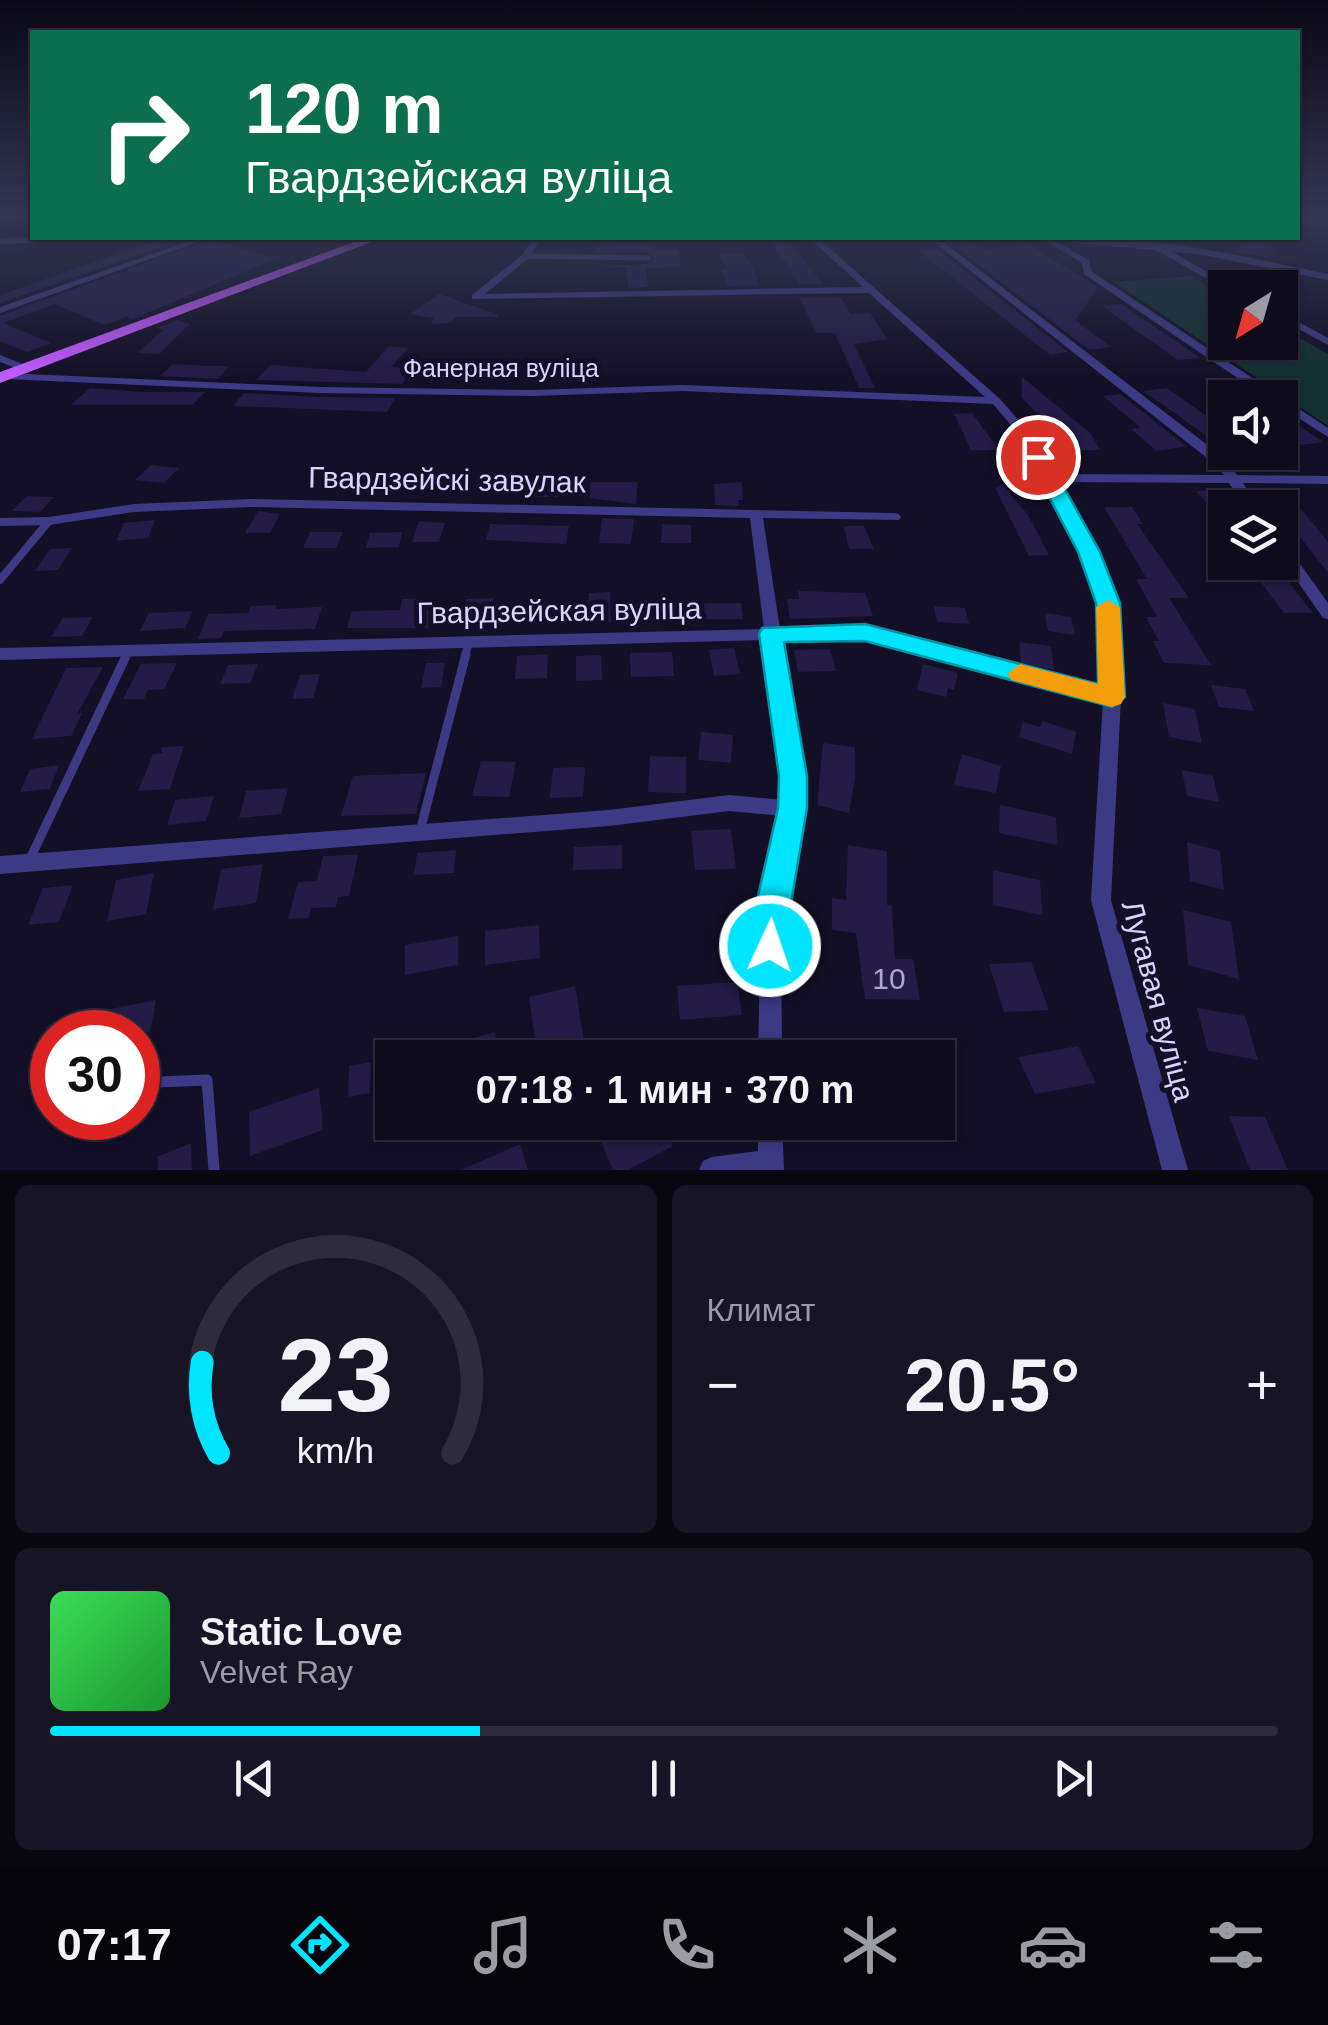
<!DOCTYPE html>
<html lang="ru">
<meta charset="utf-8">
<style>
body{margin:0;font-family:Helvetica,sans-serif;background:#171425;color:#f1f3f6;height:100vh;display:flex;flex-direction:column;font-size:38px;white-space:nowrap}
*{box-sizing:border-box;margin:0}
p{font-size:32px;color:#9b9ba3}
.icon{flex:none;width:55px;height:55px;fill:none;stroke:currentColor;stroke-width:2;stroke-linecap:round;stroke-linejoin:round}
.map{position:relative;height:1170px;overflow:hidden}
.side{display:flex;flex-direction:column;gap:15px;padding:15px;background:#08060f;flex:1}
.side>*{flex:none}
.guide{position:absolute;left:30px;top:30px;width:1270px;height:210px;border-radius:0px;box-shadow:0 2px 8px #0004,0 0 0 2px #2e2b3b;background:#0b6e4f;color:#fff;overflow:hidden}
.needle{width:65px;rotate:217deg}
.fabs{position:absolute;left:1208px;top:270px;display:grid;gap:20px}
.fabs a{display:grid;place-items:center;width:90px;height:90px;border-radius:0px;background:#0e0b1c;box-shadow:0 2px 8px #0004,0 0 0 2px #2e2b3b;font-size:50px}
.speed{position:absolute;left:30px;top:1010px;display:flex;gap:20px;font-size:50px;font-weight:700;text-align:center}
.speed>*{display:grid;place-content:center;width:130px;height:130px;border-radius:50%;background:#0e0b1c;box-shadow:0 2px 8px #0004,0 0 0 2px #2e2b3b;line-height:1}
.speed .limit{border:15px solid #d22;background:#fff;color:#111}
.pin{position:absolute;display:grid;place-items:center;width:85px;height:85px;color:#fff;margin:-42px;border:5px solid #fff;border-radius:50%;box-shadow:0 2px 10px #0007}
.me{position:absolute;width:110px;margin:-55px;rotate:3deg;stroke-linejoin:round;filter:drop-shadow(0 0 8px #0008)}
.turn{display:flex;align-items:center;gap:35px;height:210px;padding:0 50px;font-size:45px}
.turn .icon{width:130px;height:130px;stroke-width:2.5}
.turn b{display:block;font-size:70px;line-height:85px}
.big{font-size:75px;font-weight:800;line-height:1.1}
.side .widget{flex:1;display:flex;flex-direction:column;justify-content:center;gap:15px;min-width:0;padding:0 35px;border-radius:15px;background:#171425}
.side .dial{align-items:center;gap:0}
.dial svg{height:260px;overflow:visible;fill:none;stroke:#2e2b3b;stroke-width:7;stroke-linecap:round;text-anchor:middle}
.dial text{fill:#f1f3f6;stroke:none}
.song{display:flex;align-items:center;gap:30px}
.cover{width:120px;height:120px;border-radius:15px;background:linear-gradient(135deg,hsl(130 70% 55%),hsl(130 70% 35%))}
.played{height:10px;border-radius:5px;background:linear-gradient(90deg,#00e5ff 35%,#2e2b3b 35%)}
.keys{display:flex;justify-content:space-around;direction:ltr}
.heat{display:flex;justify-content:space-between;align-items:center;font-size:55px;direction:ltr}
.side .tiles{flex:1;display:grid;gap:15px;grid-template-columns:1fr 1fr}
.widget:last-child{grid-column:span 2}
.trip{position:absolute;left:375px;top:1040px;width:580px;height:100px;border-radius:0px;background:#0e0b1c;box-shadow:0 2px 8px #0004,0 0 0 2px #2e2b3b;font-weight:800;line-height:100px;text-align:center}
.dock{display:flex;height:160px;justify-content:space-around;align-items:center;background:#06040b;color:#9b9ba3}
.dock .icon{width:70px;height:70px}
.dock .on{color:#00e5ff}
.dock b{font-size:45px;color:#f1f3f6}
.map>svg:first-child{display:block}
</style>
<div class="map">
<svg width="1328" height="1170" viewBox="0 0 1328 1170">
<rect width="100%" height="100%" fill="#130f26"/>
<!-- green -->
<path fill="#12302f" d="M1191 276 1225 296V342H1280V327L1328 354V426L1114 282Z"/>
<!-- building -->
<g fill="#241b47">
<path d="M163 238H188L0 303V296L11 291Z"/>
<path d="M769 238H786L823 284H800Z"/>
<path d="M1246 238H1276L1269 248 1276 250 1269 258 1236 252Z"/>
<path d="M212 239 275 259 133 319 126 317 104 325 54 304 3 323 51 343 27 352 0 341V316Z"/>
<path d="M654 245V249H679L680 267 646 268 648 287 628 288 626 267H596L649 264 654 259 649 252 597 251V246Z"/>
<path d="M975 245 983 250 1030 245 1098 288 1075 320 1111 347 1089 350 956 247Z"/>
<path d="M937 249 1068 352 1050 355 919 251Z"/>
<path d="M742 253 751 264 759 285 727 286 722 269H728L719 254Z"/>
<path d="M439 294 499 315 498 317H455L451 323 431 324 434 318 410 314Z"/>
<path d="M800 298H841L850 314 870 313 887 339 854 344 875 388H859L835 333H816Z"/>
<path d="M1121 304 1176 341 1200 358 1178 360 1102 306Z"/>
<path d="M177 320 190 324 159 354 137 353 163 330 157 328Z"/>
<path d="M389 346 408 348 391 367 411 368 402 384 256 380 270 365 366 372Z"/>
<path d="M173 364 208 366H229L218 379 160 376Z"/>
<path d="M1022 377 1091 434 1100 450H1073L1058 420 1045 422 1022 398Z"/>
<path d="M90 388 142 392H205L192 405H71Z"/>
<path d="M1167 388 1225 429V449L1143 391Z"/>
<path d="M244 393 320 397 395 398 387 412 233 406Z"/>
<path d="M1120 394 1186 446 1157 451 1131 429 1141 428 1103 396Z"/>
<path d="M1280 412 1323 442 1302 445 1280 429Z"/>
<path d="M972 413 999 450H971L954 414Z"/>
<path d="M151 465 179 468 164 483 135 480Z"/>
<path d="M531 480H562L560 497H529Z"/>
<path d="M591 482H638L636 504 589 498Z"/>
<path d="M742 482 743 500H738L739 506 715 505 714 484Z"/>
<path d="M1002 484 1028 515 1049 555 1029 556 995 488Z"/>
<path d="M1220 490 1225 495V524L1196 491Z"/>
<path d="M1265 492 1289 494 1328 542V573Z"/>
<path d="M27 496 54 497 40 512 12 511Z"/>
<path d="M1104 507H1132L1143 524H1137L1189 598H1169L1211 665 1164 663 1153 641H1159L1146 617H1157L1136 579H1147Z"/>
<path d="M258 511 280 514 270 533H245Z"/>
<path d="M602 518 634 519 631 544 599 543Z"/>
<path d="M155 520 148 538 116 541 124 523Z"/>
<path d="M419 521 445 523 439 542H412Z"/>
<path d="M490 524 569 526 566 544 486 540Z"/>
<path d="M662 524 691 525V543H661Z"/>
<path d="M844 526H864L874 549H849Z"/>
<path d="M310 532H343L336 548H303Z"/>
<path d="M402 532 399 547 366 548 370 533Z"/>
<path d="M72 548 58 570 35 571 50 549Z"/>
<path d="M1279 564 1292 579H1286L1313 613H1284L1259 580 1249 581 1236 565Z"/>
<path d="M798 591 865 593 873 616 790 619 787 599H799Z"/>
<path d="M610 592 611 622 576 623V600H589V593Z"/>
<path d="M434 598 428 628H347L352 611 400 610 402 599Z"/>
<path d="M494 598 493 603 550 601 549 624 462 623 466 599Z"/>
<path d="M673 600 676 621 642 623 641 608 653 607 652 601Z"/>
<path d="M704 603H741L743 619H705Z"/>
<path d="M276 605 275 609 322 607 315 629 224 631 221 638 198 639 208 614 248 613 251 606Z"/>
<path d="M934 606 965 608 969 624 937 622Z"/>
<path d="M193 611 185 628 140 631 149 613Z"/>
<path d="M1045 613 1071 617 1075 635 1048 631Z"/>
<path d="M93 617 82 636 51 637 63 618Z"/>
<path d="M1019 642 1051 646 1054 670 1021 663Z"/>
<path d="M734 648 740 674 714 676 709 650Z"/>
<path d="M830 649 836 671 798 672 794 650Z"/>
<path d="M672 652 674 676 631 677 630 653Z"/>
<path d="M548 654 547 678 515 679 517 656Z"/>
<path d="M601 655 602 680 576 681V656Z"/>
<path d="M177 663 164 689 148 690 144 699H123L141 664Z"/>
<path d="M426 663H445L441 687 421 688Z"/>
<path d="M258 664 250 683 220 684 228 665Z"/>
<path d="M923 664 958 673 954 690 948 688 946 697 917 690Z"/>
<path d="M103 667 77 714 82 713 71 736 32 739 66 668Z"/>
<path d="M320 674 313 698 292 699 300 675Z"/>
<path d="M1211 685 1245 689 1254 711 1219 707Z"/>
<path d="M1163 703 1195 709 1202 743 1169 737Z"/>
<path d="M1042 721 1076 732 1072 754 1019 737 1023 722 1040 727Z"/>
<path d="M701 732 733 735 731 763 698 760Z"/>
<path d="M823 743 855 747V779L849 813 817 805Z"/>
<path d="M184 746 170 789 138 791 153 754 162 753 161 747Z"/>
<path d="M962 754 1001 766 996 793 954 785Z"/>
<path d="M650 756 686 757V793L648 792Z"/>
<path d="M481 761 516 762 509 797 472 796Z"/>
<path d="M59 765 50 789 20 792 30 769Z"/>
<path d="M585 767 583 797 550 798 553 768Z"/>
<path d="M1182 770 1213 776 1219 802 1187 796Z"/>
<path d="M426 773 416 814 341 816 353 776Z"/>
<path d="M288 788 281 814 239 818 246 791Z"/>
<path d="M214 796 206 821 167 825 175 800Z"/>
<path d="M1000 805 1056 817 1057 845 999 833Z"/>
<path d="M731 829 736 869 695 870 691 831Z"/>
<path d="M1187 842 1220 851 1224 890 1190 881Z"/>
<path d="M622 845V869L573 870 574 847Z"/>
<path d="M848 845 887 851V905L892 906 895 959H913L920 1000 865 999 856 933 832 930V898L846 900Z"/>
<path d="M456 850 454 873 414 875 417 853Z"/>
<path d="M358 855 349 896 338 897 336 907 311 908 309 918 288 919 298 882 317 881 323 856Z"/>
<path d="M263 864 256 903 213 909 221 869Z"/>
<path d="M993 870 1040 880 1042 915 993 905Z"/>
<path d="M154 873 146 914 107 921 116 880Z"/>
<path d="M73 885 59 922 28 925 43 888Z"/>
<path d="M1183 910 1231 922 1239 979 1188 965Z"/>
<path d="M539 925 540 958 485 965V931Z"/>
<path d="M458 936V965L405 975V945Z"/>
<path d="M1031 962 1049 1010 1004 1012 989 964Z"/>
<path d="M737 982 742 1015 680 1020 677 986Z"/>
<path d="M575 986 584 1041 537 1052 529 997Z"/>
<path d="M156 1000 150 1032H90L95 1012Z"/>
<path d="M1197 1008 1245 1016 1258 1060 1208 1051Z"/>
<path d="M495 1032 500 1058H421V1053Z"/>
<path d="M1078 1046 1096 1083 1035 1094 1018 1057Z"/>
<path d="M371 1062 370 1093 348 1097 349 1066Z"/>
<path d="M319 1088 323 1130 250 1156 249 1112Z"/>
<path d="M1229 1116 1265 1117 1288 1170H1250Z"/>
<path d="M627 1122H662L673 1146 628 1170H613L599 1137Z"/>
<path d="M887 1122H945L946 1129 894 1140Z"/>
<path d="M191 1143 192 1170H158L157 1157Z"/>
<path d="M520 1144 528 1170H461Z"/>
</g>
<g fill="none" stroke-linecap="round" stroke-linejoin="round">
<!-- service-far3 -->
<g stroke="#3d3a85" stroke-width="5">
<path d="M1298 218 1328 226"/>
<path d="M690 238H694"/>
<path d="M526 256 648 258"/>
</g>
<!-- service-far2 -->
<g stroke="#3d3a85" stroke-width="8">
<path d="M0 580 49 521"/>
<path d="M125 656 128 651"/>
<path d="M465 656 469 642"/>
</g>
<!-- service-far1 -->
<g stroke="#3d3a85" stroke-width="9">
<path d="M420 831 466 654"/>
<path d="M30 859 127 654"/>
</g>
<!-- service -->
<path stroke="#3d3a85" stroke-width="11" d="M158 1082 207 1080 214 1170"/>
<!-- minor -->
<g fill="#3d3a85" fill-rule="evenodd">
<path d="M32 237 83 238 79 241 0 244V238Z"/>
<path d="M198 238H209L0 313V307Z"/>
<path d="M533 238H541L529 258 485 294 863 287 809 238H818L1000 399 1030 433 1053 474 1224 475 1217 466 929 238H938L1227 460 1237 475 1328 476V484L1243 483 1259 508H1246L1229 483 1058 482 1096 552 1116 603 1121 697 1111 900 1188 1170H1162L1091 900 1103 701 865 637 782 640 802 776 803 809 781 909 782 1058H758L761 909 782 816 729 811 609 826 0 874V856L609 810 729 795 784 800V776L766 640 0 660V648L764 629 750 518 251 507 134 512 49 525 0 526V518L49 517 134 504 251 499 894 513 899 514 901 517 899 520 763 518 780 629 865 627 1103 688 1100 603 1082 552 1021 437 993 404 683 391 531 396 320 393 5 379 0 377 5 373 320 387 531 390 683 385 985 397 869 293 472 299V295L523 254Z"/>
<path d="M1041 238H1050L1089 260 1091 271 1328 428V437L1280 406V398H1267L1084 274 1082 263Z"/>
<path d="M1151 243H1157L1235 288 1225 289 1151 247Z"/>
<path d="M1280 312 1328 338V345L1280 319Z"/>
<path d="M0 355 28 366 29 368 24 371 0 362Z"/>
<path d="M1280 542 1285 543 1328 603V619L1323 618 1280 556Z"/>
<path d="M758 1122H782L784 1170H699L703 1161 712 1157 758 1151Z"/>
</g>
<!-- tertiary -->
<path fill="#3d3a85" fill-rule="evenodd" d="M1050 238C1138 232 1241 256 1328 274V280L1198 254 1055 241Z"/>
<!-- primary -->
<path fill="#c25bff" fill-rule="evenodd" d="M365 238H382L0 383V372Z"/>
</g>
<!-- sky -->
<linearGradient id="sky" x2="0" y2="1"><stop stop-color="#0a0815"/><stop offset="0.57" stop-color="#333752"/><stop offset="1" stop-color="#333752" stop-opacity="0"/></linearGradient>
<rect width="1328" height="379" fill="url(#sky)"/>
<!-- route -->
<path fill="#00e5ff" stroke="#0095a6" stroke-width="2.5" d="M1031 453 1047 457 1100 552 1120 603 1125 697 1112 707 865 641 784 642 807 776V808L782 957 770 962 759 957 754 946 755 909 778 808 779 776 759 634 762 628 865 624 1098 684 1096 603 1078 552 1028 457Z"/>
<!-- slow -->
<path fill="#f59e0b" d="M1108 600 1120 607 1125 697 1121 704 1112 707 1011 680 1008 673 1020 664 1098 684 1096 607Z"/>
<g text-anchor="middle" stroke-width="10" stroke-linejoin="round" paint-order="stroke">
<!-- far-street labels -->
<g font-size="25" fill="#d9d4ff" stroke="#130f26">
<text x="501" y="377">Фанерная вуліца</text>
</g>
<!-- street labels -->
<g font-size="30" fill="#d9d4ff" stroke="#130f26">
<text transform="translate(447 480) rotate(1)" y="10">Гвардзейскі завулак</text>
<text transform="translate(559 611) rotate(-1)" y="10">Гвардзейская вуліца</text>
<text transform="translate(1158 1001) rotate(75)" y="10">Лугавая вуліца</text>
</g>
<!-- near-number labels -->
<g font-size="30" fill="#aca6d1">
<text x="889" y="989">10</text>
</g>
</g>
</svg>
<div class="fabs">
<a><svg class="needle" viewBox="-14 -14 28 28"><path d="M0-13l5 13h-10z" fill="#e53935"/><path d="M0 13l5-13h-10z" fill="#9b9ba3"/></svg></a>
<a><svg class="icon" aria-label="sound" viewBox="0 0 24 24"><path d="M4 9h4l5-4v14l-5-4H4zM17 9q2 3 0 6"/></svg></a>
<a><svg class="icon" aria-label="layers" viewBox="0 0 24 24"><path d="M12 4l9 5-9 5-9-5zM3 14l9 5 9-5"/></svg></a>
</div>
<div class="speed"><div class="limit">30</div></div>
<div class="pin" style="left:1038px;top:457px;background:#d93025"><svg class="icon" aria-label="arrive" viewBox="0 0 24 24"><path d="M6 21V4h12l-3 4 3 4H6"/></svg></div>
<svg class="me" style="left:770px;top:946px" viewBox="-20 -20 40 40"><circle r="17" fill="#00e5ff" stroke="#fff" stroke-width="3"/><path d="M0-11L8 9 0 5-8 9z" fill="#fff"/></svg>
<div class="trip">07:18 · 1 мин · 370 m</div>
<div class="guide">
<div class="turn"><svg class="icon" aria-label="right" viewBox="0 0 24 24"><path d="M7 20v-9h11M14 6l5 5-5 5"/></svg><div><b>120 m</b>Гвардзейская вуліца</div></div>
</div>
</div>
<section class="side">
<div class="tiles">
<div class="widget dial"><svg viewBox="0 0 100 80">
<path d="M14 69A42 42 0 1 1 86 69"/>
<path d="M14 69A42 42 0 0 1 9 41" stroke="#00e5ff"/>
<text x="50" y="56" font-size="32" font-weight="700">23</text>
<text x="50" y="72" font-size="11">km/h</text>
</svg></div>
<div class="widget"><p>Климат</p>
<div class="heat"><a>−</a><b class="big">20.5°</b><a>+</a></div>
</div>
<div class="widget">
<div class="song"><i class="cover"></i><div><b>Static Love</b><p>Velvet Ray</p></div></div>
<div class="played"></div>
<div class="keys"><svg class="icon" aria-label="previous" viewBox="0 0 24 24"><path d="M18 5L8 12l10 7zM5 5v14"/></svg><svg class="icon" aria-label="pause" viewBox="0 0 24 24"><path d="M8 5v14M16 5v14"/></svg><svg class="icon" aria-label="next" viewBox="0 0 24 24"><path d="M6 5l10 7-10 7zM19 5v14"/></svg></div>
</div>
</div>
</section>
<nav class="dock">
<b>07:17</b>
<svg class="icon on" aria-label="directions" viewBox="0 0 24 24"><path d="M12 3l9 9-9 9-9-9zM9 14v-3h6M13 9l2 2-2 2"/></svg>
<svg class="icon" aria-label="music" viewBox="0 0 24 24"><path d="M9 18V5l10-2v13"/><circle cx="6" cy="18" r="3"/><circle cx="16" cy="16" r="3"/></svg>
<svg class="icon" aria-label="phone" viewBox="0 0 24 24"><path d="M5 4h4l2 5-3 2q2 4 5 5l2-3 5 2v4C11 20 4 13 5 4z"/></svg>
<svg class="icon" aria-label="climate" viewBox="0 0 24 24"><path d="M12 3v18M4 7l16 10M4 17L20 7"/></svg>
<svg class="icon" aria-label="car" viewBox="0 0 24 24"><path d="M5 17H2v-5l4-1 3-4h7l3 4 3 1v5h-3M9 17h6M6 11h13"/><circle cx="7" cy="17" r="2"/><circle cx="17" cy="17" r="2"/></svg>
<svg class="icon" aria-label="filters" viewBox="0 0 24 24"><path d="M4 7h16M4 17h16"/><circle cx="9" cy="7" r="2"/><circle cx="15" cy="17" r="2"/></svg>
</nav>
